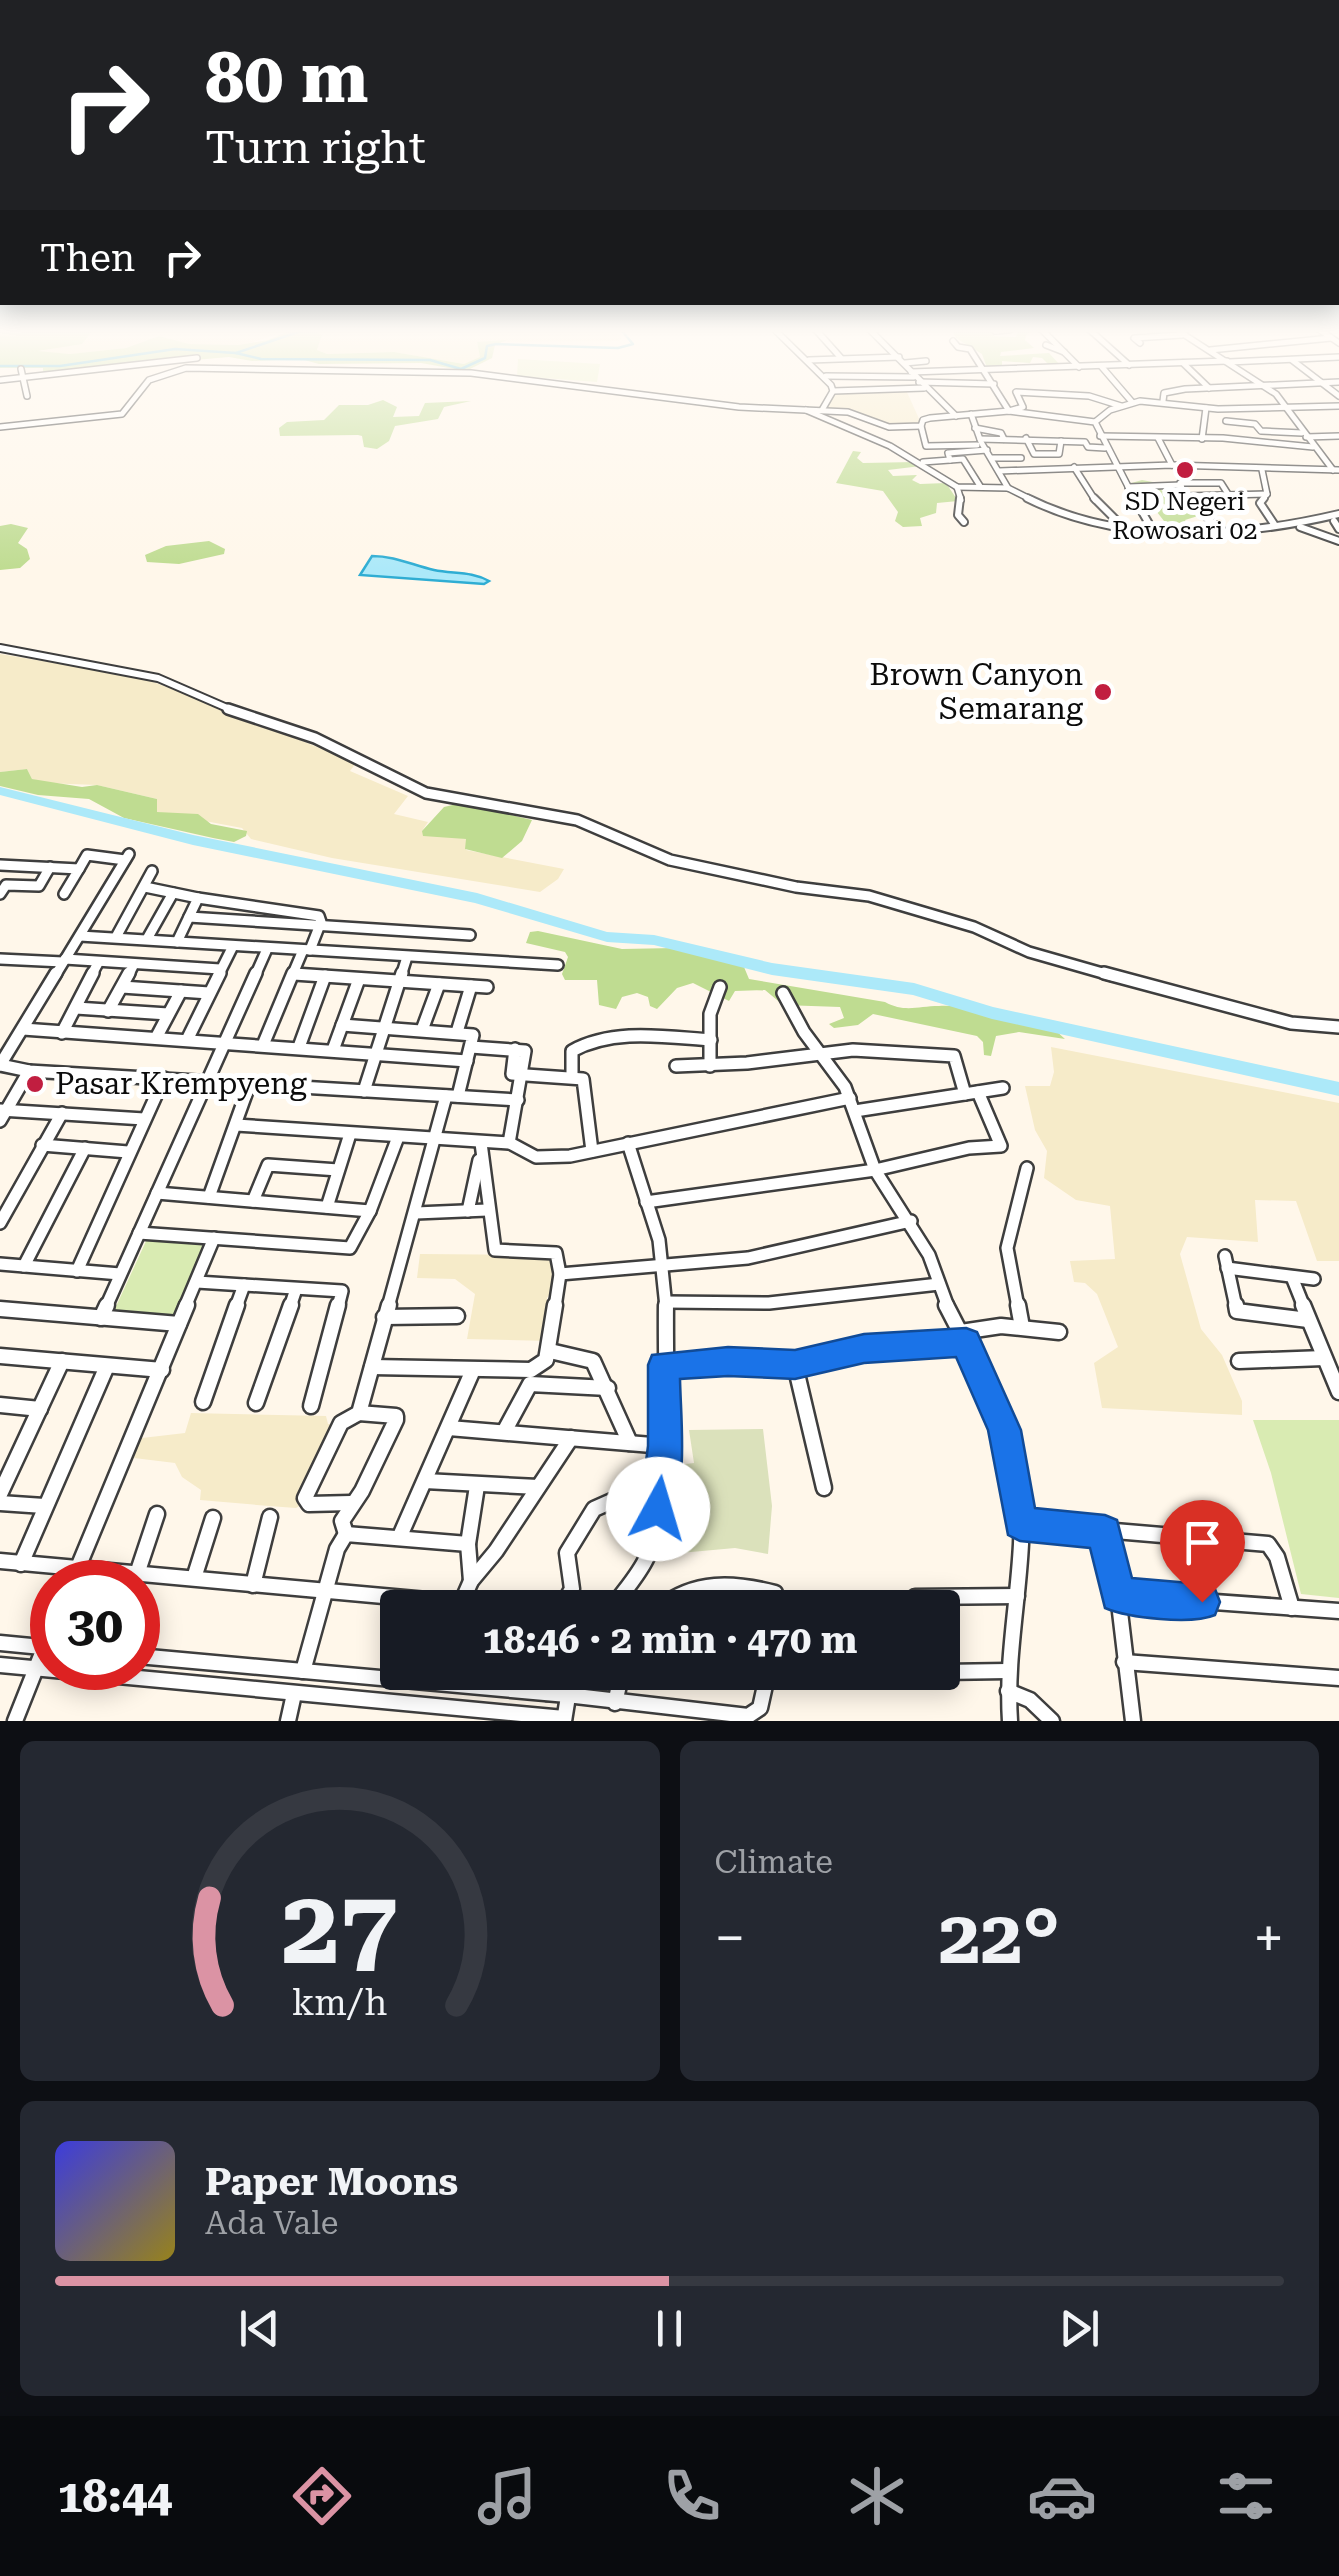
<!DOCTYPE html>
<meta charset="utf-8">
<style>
body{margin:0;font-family:"Roboto Serif",serif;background:#242831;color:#f1f3f6;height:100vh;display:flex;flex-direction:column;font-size:38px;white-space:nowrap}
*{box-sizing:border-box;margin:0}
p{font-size:32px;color:#9ea1a6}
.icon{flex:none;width:55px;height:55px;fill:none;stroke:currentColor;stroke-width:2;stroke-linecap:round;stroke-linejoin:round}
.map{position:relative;height:1721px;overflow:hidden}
.details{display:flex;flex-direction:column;gap:20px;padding:20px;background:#0d0f14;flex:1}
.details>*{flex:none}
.hud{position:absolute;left:0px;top:0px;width:1340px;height:305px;box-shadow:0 5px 25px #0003;background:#202124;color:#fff;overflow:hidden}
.speed{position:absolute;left:30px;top:1560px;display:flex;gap:20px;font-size:50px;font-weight:700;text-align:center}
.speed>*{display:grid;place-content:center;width:130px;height:130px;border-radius:50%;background:#171b24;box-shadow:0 5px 25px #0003;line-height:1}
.speed .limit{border:15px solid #d22;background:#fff;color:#111}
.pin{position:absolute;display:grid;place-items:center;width:85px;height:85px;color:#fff;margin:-102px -42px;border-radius:50% 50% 50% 0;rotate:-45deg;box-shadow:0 0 10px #0007}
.pin .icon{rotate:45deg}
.me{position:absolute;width:110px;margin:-55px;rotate:6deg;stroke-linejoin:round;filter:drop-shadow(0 0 8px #0008)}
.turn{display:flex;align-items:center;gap:35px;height:210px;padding:0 40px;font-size:45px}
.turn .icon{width:130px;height:130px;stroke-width:2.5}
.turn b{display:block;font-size:70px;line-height:85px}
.then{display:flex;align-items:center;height:95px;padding:0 40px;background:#0003;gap:20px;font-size:38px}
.big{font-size:75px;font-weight:700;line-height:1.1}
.details .widget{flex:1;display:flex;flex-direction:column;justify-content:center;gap:15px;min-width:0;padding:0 35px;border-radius:15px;background:#242831}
.details .dial{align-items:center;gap:0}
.dial svg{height:260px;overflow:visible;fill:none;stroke:#363941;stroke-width:7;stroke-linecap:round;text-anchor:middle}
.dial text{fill:#f1f3f6;stroke:none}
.song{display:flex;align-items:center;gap:30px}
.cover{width:120px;height:120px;border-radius:15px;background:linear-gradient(135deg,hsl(240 70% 55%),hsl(50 70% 35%))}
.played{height:10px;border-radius:5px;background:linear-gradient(90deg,#db93a4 50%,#363941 50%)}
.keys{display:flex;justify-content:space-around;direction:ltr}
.heat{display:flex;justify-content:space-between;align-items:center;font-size:55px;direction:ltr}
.details .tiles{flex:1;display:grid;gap:20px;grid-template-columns:1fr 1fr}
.widget:last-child{grid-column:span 2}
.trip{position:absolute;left:380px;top:1590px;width:580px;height:100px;border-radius:10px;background:#171b24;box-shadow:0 5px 25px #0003;font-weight:700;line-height:100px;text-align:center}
.tab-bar{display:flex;height:160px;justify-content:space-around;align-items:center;background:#090b0e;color:#9ea1a6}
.tab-bar .icon{width:70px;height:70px}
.tab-bar .on{color:#db93a4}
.tab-bar b{font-size:45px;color:#f1f3f6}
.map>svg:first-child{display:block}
</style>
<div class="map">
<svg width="1339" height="1721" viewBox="0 0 1339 1721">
<rect width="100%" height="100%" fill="#fff7ea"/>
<!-- farmland -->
<g fill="#f6ebc9">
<path d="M93 330H291L243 345 189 344 159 336 126 348 71 354 38 352 85 339Z"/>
<path d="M614 330 622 338 618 341 477 342 480 357 464 364 394 352 327 354 317 350 322 335 313 332Z"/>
<path d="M906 390 920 421 916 425 890 426 825 409 835 392Z"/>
<path d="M0 654 140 677 217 706 356 763 350 771 408 796 394 814 428 822 422 831 466 839V850L564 869 558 879 540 892 332 858 251 839 242 828 157 812V799L97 785 43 783 32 779 27 769 0 772Z"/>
<path d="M1051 1047 1339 1103V1261H1317L1296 1201 1255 1200 1258 1242 1187 1237 1180 1254 1201 1329 1222 1355 1242 1401V1415L1102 1408 1094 1363 1118 1347 1097 1294 1085 1283 1074 1282 1070 1261 1115 1259 1110 1206 1076 1200 1044 1178 1047 1151 1035 1130 1025 1086H1050L1054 1072Z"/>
<path d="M420 1254 561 1255 564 1274 547 1298 550 1341 467 1339 475 1294 455 1279 417 1278Z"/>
<path d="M191 1413 326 1416 328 1424H337L301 1505 296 1508 269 1506 200 1500 201 1490 182 1477 175 1463 134 1458 136 1444 142 1438 185 1433Z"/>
</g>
<!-- green -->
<g fill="#d9ebb2">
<path d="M147 1239 211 1244 180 1319 113 1313Z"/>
<path d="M1253 1420H1339V1598L1301 1594 1271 1473Z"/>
</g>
<!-- forest -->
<g fill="#bfdc91">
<path d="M0 330H93L82 344 38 351 70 354 126 348 159 336 189 344 239 345 268 340 291 330H314L322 335 317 350 327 354 394 352 464 364 480 357 477 342 507 340 495 345 492 358 466 371 421 363 319 364 301 359 252 361 229 357 43 373V368H0Z"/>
<path d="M952 330H995L994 336 1016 337 1018 330H1034L1026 335 1025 340 1034 348 1001 352 1000 356 1049 353 1060 365 1050 366 1042 358 1033 357 1030 363 1002 361V366L987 368 982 354 956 338Z"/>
<path d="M383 400 397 407 393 417 419 416 425 403 471 401 444 407 438 419 395 426 389 441 377 449 364 447 362 436 358 435 280 436 279 428 287 422 324 420 339 405H368Z"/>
<path d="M853 451 861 452 857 458 863 463 915 462 921 466 888 470 893 476 917 475 912 480 920 484 946 483 958 501 937 503 936 513 920 518 922 526 903 527 895 521 898 512 883 491 836 483Z"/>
<path d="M1142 480 1158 483 1162 491 1175 495 1177 503 1190 505 1198 516 1185 520 1191 530H1171L1157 512 1166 505 1155 499 1138 497 1137 493 1146 490 1128 484Z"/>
<path d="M11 524 28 528 18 543 27 549 30 559 20 568 0 570V526Z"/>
<path d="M209 541 225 549 224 554 179 564 147 562 145 555 166 546Z"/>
<path d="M27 769 32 779 82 787 97 785 157 799V812L198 814 211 824 247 831 246 836 234 842 213 838 124 818 89 799 38 795 0 786V772Z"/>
<path d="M461 803 532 820 522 841 502 858 465 849 466 839 423 836 422 831 444 807Z"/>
<path d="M538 931 622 949 675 948 744 967 749 979 885 1002C905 1013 918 1006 939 1006 977 1004 1017 1024 1055 1030L1065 1039 1019 1032 996 1036 991 1056 984 1055 983 1042 977 1036 873 1014 858 1025 834 1028 829 1024 844 1018 840 1007 783 1005 765 990 735 991 729 1001 693 983 677 988 657 1009 650 1006 648 997 637 993 622 997 616 1009 599 1005 597 980H565L562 974 568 957 565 952 526 943 530 932Z"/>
</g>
<!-- cemetery -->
<path fill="#dbe1bb" d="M763 1429 772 1506 768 1554 735 1548 658 1555 655 1544 669 1466 694 1463 689 1430Z"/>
<!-- pitch -->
<path fill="#e9f1c4" d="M518 359 600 364 597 382 517 376Z"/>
<!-- water -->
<path fill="#ace9f9" stroke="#2fadd3" stroke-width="2.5" d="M372 556C395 556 412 565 434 570 453 574 472 571 489 581L484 584 360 575Z"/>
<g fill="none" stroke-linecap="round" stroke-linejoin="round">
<!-- stream -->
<g stroke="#2fadd3" stroke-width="2.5">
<path d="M236 353 261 359 430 360 461 369 485 358 487 346 496 344 618 348 633 344 621 330"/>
<path d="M0 366H60L175 349 236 353 304 330"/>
</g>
<!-- river -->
<path fill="#ace9f9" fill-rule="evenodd" d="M0 787 193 835 477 893 607 932 654 935 772 963 914 983 993 1007 1339 1082V1096L992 1019 913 995 772 975 654 945 607 942 475 903 193 845 0 795Z"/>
<defs>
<g id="minor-far4">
<path d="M775 330 831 385 833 391 822 410"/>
<path d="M816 330 841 358"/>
<path d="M870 330 956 416"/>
<path d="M1042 330 1079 367"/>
<path d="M1090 330 1129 365"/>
<path d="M1177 330 1276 394 1333 470"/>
<path d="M1320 330 1339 343"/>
<path d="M995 331 1009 330"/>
<path d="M953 341 958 347 970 349 1009 411 1023 407 1016 392 1089 396 1121 406"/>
<path d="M1140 343 1134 338 1182 335"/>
<path d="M1046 345 1064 352"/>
<path d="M1210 350 1331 338"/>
<path d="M809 360 899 357"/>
<path d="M1292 360 1339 396"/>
<path d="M1229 362 1339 357"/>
<path d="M905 363 926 361"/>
<path d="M1183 363 1209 388"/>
<path d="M1101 366 1132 402"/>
<path d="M21 369 27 396"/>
<path d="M911 372 1227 361"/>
<path d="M826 376 914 377"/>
<path d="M0 380 197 358"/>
<path d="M919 382 994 384"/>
<path d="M833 391 924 388"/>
<path d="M1163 401 1164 393 1185 389 1339 382"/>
<path d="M806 410 890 446 957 487 1008 488 1032 500"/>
<path d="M971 414 981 442 1008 488"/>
<path d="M1226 421 1255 424 1261 431 1302 433"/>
<path d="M1095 422 1110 410 1140 401 1218 409 1339 406"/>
<path d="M921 426 926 446 977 445"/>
<path d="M0 427 122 414 149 380 186 368 471 373 739 407 848 412 889 427 921 426 923 420 930 418 1009 411 1095 422 1135 500"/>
<path d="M975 428 1001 433 1004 439"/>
<path d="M1100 436 1223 438 1313 447"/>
<path d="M1306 437 1339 436"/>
<path d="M1026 438 1034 454H1059L1061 441"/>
<path d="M1158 438 1172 465"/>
<path d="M980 439 1085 442 1088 447 1105 448"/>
<path d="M1202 439 1206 408"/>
<path d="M992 458H1021"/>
<path d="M950 460 963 459 980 486"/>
<path d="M923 462 950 460 948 453 987 450"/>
<path d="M1074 467 1095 500"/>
<path d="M1262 470 1267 494 1262 500"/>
<path d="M999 471 1172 465 1339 470"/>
<path d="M957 487 961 500"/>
<path d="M1128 487 1181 485"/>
<path d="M1185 496 1180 483H1221L1228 494"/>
<path d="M1189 500 1185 496 1267 494"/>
</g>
<g id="minor-far3">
<path d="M960 498 958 515 964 522"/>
<path d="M1027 498C1123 546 1237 538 1339 514"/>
<path d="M1094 498 1122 526"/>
<path d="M1134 498 1155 534"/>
<path d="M1187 498 1219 529"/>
<path d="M1264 498 1260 503 1274 524"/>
<path d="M1334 521 1339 529"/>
<path d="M1300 527 1339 541"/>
<path d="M0 648 158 678 234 711"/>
</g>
<g id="minor-far2">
<path d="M228 709 315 738 426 793 577 820 670 860 796 887 869 896 974 927 1029 952 1113 976"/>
<path d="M0 865 79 869 64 894"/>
<path d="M79 869 87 855 125 860"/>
<path d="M145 887 198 898 177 942"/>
<path d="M0 894 6 885 39 886 50 867"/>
<path d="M198 898 319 916 321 922 310 950"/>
<path d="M189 917 470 935"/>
<path d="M80 936 558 965"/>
<path d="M116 937 152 871"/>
<path d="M147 939 173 893"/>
<path d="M0 959 63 962"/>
<path d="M65 959 220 969"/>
<path d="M294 974 319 976"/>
<path d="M55 976 129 854"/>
<path d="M91 976 98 963"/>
<path d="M128 976 134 964"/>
<path d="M218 976 233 946"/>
<path d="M255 976 267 949"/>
<path d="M292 976 303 950"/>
<path d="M401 976 407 957"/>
</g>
<g id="minor-far1">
<path d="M1104 973 1291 1023 1339 1027"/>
<path d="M294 974 487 987"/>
<path d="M122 987 209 993"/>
<path d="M783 993 804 1032 845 1087 875 1170 929 1255 948 1307"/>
<path d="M76 1008 168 1014"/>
<path d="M108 1011 129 973"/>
<path d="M342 1025 473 1035 458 1096"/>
<path d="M23 1029 467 1061"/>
<path d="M422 1030 439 984"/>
<path d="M457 1032 471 986"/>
<path d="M62 1033 93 973"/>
<path d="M156 1038 181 991"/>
<path d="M187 1040 220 973"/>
<path d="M263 1045 293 973"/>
<path d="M299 1047 325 976"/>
<path d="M515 1049 512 1074 583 1079 592 1151"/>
<path d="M333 1050 359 979"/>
<path d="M0 1065 29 1071 518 1100"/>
<path d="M0 1065 56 973"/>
<path d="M676 1066 747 1063 853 1050 954 1056 965 1094"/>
<path d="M710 1066V1014L720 987"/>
<path d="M572 1077V1051C614 1028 665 1037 711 1040"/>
<path d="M364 1091 402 973"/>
<path d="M0 1110 144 1119"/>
<path d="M855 1111 1003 1088"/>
<path d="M0 1121 29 1071"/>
<path d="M236 1125 509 1143 525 1051 471 1047"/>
<path d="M481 1143 495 1250 556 1253 560 1274 555 1307"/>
<path d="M510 1143 536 1157 570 1156 850 1098"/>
<path d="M628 1143 659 1240 666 1307"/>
<path d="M42 1145 128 1152"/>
<path d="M157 1193 370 1211"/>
<path d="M209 1197 250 1083"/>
<path d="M253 1201 268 1165 338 1170"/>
<path d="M646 1202 875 1170 969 1148 1001 1146 978 1092"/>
<path d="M327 1207 350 1134"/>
<path d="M468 1211 479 1160"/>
<path d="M416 1213 487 1210"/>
<path d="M0 1223 62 1113"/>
<path d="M139 1233 350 1248 370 1211 398 1137"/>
<path d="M1225 1256 1236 1307"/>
<path d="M0 1264 120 1274"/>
<path d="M24 1266 85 1148"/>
<path d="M1227 1268 1314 1279"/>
<path d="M77 1271 164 1078"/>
<path d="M560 1274 748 1258 911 1221"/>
<path d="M1292 1277 1304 1307"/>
<path d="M197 1282 342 1291 338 1307"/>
<path d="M666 1302 769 1303 939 1284"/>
<path d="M106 1307 256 973"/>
<path d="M185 1307 214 1238"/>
<path d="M236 1307 244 1285"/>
<path d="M290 1307 296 1289"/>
<path d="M388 1307 446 1096"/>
<path d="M1018 1307 1007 1248 1027 1168"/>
</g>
<g id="minor">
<path d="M946 1305C985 1380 1025 1456 1021 1544 1018 1604 1006 1661 1010 1721"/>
<path d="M1018 1305 1022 1327"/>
<path d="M1236 1305 1237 1311 1308 1320"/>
<path d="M1303 1305 1339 1392"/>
<path d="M0 1309 179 1324"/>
<path d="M384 1317 457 1316"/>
<path d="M101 1318 107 1305"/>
<path d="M961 1332 1001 1326 1059 1332"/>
<path d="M550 1351 593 1361 630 1443"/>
<path d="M0 1356 162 1370"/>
<path d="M1239 1361 1324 1358"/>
<path d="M664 1365 729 1361 795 1365 863 1349 966 1342"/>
<path d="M795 1365 824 1488"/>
<path d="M372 1367 531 1370 546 1360 555 1305"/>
<path d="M203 1402 237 1305"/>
<path d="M256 1403 291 1305"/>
<path d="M0 1405 40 1409"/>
<path d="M311 1406 338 1305"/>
<path d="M449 1428 664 1446"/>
<path d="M504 1432 530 1384 608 1388"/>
<path d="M425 1481 538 1487"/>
<path d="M0 1494 62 1361"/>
<path d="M0 1503 44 1506"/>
<path d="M351 1503 309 1504 305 1498 341 1423 359 1413 389 1305"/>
<path d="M1021 1523 1268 1544 1277 1557 1292 1608"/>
<path d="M1105 1532 1118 1595"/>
<path d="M346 1534 342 1521 362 1491 396 1420V1416L359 1413"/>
<path d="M400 1536 473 1370"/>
<path d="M0 1561 460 1603"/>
<path d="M21 1564 107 1366"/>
<path d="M137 1574 157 1514"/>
<path d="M194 1578 213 1518"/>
<path d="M471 1581 468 1544 477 1486"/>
<path d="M72 1582 187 1305"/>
<path d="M253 1585 270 1517"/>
<path d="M915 1597 1017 1596"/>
<path d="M460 1606 471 1581 496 1551 571 1438"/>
<path d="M561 1608 572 1589 567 1553 594 1509 612 1501 658 1509"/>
<path d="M612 1608C623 1592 639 1575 647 1557 672 1500 665 1370 666 1305"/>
<path d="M659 1608C695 1580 733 1582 775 1593L780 1608"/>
<path d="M0 1643 52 1648"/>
<path d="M138 1656 567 1695 748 1716 760 1708 768 1672"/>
<path d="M1124 1662 1339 1678"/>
<path d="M0 1665 564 1718"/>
<path d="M303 1671 337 1549 346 1534 468 1544"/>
<path d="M942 1672 1007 1671"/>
<path d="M1008 1691 1030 1700 1052 1721"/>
<path d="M547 1693 550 1672"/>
<path d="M615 1703 622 1672"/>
<path d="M15 1721 52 1628"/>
<path d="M288 1721 294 1694"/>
<path d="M564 1721 572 1672"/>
<path d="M1133 1721 1118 1595 1339 1611"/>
</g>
</defs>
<!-- minor-far4 casing -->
<use href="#minor-far4" stroke="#3e3e3e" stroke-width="8"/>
<!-- minor-far3 casing -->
<use href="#minor-far3" stroke="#3e3e3e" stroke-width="10"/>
<!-- minor-far2 casing -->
<use href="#minor-far2" stroke="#3e3e3e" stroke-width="14"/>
<!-- minor-far1 casing -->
<use href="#minor-far1" stroke="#3e3e3e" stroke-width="16"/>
<!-- minor casing -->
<use href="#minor" stroke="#3e3e3e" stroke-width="19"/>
<!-- minor-far4 -->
<use href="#minor-far4" stroke="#fff" stroke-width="5"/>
<!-- minor-far3 -->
<use href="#minor-far3" stroke="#fff" stroke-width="6"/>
<!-- minor-far2 -->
<use href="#minor-far2" stroke="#fff" stroke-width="9"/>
<!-- minor-far1 -->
<use href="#minor-far1" stroke="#fff" stroke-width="11"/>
<!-- minor -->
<use href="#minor" stroke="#fff" stroke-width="14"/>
</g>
<!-- sky -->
<linearGradient id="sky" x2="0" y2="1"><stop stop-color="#90c9ef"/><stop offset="0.58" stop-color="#fffbf6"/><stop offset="1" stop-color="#fffbf6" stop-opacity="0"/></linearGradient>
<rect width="1339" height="571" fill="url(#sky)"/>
<!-- route -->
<path fill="#1a73e8" stroke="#114b97" stroke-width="2.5" d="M966 1328 977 1332 1021 1430 1035 1508 1105 1515 1117 1520 1132 1578 1202 1584 1215 1589 1220 1602 1215 1615C1191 1625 1129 1618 1105 1608L1090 1548 1020 1541 1008 1535 988 1430 956 1357 864 1363 795 1379 728 1376 680 1379C681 1423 688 1479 670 1521L658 1526 645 1521 640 1509 648 1446V1365L652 1355 728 1347 795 1350 864 1334Z"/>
<!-- markers -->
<g fill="#c11e40" stroke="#fff" stroke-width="4">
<circle cx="1185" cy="470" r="10"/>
<circle cx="1103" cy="692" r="10"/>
<circle cx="35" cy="1084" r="10"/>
</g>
<g text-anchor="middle" stroke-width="10" stroke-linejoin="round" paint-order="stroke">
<!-- far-poi labels -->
<g font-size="25" fill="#0b0b0b" stroke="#fff">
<text x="1185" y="510">SD Negeri<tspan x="1185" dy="29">Rowosari 02</tspan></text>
</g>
<!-- poi labels -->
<g font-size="30" fill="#0b0b0b" stroke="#fff" text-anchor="end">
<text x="1083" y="685">Brown Canyon<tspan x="1083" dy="34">Semarang</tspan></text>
<text x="55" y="1094" text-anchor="start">Pasar Krempyeng</text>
</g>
</g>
</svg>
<div class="speed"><div class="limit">30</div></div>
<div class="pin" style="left:1202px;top:1602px;background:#d93025"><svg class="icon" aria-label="arrive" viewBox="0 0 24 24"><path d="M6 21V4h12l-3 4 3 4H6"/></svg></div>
<svg class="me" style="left:658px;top:1509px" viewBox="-20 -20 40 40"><circle r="19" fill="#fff"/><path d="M0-13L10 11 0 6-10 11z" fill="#1a73e8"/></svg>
<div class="trip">18:46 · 2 min · 470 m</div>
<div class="hud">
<div class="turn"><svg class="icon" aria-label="right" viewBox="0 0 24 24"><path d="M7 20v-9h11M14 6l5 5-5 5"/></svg><div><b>80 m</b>Turn right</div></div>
<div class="then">Then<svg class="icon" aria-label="right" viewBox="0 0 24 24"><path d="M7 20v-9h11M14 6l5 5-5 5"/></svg></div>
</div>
</div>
<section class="details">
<div class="tiles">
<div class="widget dial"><svg viewBox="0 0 100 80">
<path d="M14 69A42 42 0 1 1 86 69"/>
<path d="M14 69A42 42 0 0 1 10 36" stroke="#db93a4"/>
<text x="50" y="56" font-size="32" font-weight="700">27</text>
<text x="50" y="72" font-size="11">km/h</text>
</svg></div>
<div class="widget"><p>Climate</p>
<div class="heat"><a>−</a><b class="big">22°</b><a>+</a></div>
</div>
<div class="widget">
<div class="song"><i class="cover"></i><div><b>Paper Moons</b><p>Ada Vale</p></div></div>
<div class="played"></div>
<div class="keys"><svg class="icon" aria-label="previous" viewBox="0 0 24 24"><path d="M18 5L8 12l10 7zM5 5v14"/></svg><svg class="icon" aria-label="pause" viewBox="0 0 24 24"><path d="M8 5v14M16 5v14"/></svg><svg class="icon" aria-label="next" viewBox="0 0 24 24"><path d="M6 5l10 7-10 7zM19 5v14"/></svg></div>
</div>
</div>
</section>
<nav class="tab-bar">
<b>18:44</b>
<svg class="icon on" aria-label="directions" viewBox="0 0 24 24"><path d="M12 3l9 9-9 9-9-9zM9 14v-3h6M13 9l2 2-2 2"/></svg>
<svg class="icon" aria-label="music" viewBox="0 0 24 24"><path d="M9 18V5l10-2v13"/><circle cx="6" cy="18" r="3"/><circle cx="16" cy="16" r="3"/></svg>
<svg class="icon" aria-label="phone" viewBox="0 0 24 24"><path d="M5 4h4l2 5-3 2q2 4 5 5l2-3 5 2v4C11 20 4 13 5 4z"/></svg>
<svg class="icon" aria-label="climate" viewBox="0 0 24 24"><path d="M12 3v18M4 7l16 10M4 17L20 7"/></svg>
<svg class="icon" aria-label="car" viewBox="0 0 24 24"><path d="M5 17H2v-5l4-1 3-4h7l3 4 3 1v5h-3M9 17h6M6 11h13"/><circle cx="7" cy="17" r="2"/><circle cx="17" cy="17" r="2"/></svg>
<svg class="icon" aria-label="filters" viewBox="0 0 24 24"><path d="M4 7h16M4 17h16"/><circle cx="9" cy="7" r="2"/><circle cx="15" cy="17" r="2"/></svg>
</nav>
